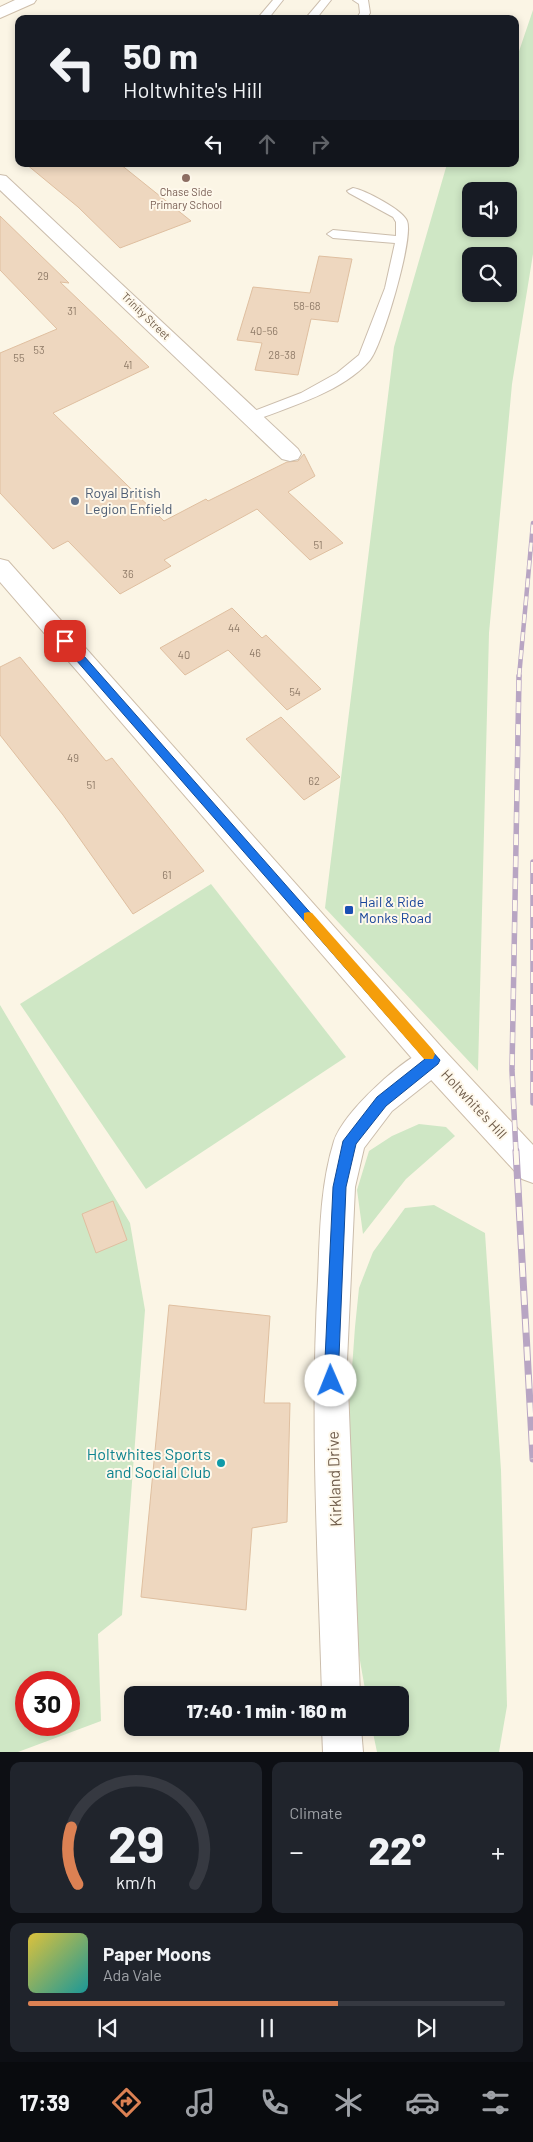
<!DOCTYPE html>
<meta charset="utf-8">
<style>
body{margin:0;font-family:Barlow,sans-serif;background:#20242c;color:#f1f3f6;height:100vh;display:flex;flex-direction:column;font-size:19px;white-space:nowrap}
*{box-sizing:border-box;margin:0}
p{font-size:16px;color:#9ea1a6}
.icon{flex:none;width:28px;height:28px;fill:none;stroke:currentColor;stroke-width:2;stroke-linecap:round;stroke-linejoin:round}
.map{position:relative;height:1752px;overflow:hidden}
.details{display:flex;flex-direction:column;gap:10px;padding:10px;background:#0d0f14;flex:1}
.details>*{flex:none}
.top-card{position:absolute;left:15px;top:15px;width:504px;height:152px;border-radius:10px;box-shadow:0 2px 8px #0003;background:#171b24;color:#f1f3f6;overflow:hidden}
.fabs{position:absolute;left:462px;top:182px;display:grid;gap:10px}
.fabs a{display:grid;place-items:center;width:55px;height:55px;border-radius:10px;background:#171b24;box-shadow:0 2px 8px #0003;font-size:25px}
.speed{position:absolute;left:15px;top:1671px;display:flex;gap:10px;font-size:25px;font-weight:700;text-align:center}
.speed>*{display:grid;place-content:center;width:65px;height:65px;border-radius:50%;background:#171b24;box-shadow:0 2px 8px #0003;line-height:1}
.speed .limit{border:8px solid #d22;background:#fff;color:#111}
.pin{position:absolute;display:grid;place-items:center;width:42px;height:42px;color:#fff;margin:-21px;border-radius:10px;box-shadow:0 2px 8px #0006}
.me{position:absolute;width:55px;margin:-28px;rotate:359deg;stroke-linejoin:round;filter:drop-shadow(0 0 4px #0008)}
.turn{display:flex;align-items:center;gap:18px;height:105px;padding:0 25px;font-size:22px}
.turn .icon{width:65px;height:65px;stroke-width:2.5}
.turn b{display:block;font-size:35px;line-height:42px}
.lanes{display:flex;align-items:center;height:48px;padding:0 25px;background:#0003;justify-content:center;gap:25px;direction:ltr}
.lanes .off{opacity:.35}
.big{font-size:38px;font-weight:800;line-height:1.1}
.details .widget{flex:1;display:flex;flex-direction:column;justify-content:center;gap:8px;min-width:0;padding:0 18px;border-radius:10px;background:#20242c}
.details .dial{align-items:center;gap:0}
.dial svg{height:130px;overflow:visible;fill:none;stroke:#363941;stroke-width:7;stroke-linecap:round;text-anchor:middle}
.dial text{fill:#f1f3f6;stroke:none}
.song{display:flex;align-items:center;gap:15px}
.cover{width:60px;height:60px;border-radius:8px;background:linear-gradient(135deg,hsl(50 70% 55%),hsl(180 70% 35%))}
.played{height:5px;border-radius:2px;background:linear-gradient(90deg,#dc8153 65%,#363941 65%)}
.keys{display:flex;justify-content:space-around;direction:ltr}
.heat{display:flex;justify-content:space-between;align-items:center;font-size:28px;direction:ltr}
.details .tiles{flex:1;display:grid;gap:10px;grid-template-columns:1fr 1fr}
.widget:last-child{grid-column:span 2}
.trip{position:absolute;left:124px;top:1686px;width:285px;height:50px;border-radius:10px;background:#171b24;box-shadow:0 2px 8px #0003;font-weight:800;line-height:50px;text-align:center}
.tabs{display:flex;height:80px;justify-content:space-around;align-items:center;background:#090b0e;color:#9ea1a6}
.tabs .icon{width:35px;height:35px}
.tabs .selected{color:#dc8153}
.tabs b{font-size:22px;color:#f1f3f6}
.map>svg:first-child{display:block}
</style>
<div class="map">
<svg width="533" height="1752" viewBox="0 0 533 1752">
<rect width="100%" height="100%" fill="#fbf5e5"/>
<!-- green -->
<g fill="#cfe7c5" fill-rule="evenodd">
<path d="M533 10V254L512 384 489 633 478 1071 325 908 394 347 447 164H515V63ZM471 191H509V229H471ZM509 256V294H471V256Z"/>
<path d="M211 884 346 1057 146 1189 20 1004Z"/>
<path d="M0 1005 130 1223 145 1310 122 1615 98 1634 101 1721 18 1752H0ZM26 1682H69V1725H26Z"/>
<path d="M419 1124 446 1127 455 1136 406 1179 363 1234 357 1190 369 1151 392 1136Z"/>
<path d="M434 1205 485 1233 501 1470 507 1706 499 1752H377L372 1728H400V1695H366L359 1655 348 1528V1424L355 1327 359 1288 373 1252 405 1208Z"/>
</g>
<!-- building -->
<g fill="#eed7bf" stroke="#dfbfa0">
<path d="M26 164H120L191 221 120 248 78 207Z"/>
<path d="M0 216 69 283 60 282 149 367 53 413 164 521 206 499 208 501 287 462 298 461 304 454 315 476 288 492 343 543 310 560 257 509 164 560 171 566 120 594 68 541 53 549 0 493V353L57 329 0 270Z"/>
<path d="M319 256 352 259 338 322 311 319 298 375 255 370 262 343 237 340 253 287 310 293Z"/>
<path d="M232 608 262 638 266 635 321 689 287 710 228 650 185 675 160 648Z"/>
<path d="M20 657 106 761 112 758 204 871 133 914 63 815 0 735V667Z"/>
<path d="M281 717 340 777 304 800 246 739Z"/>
<path d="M113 1201 127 1240 96 1253 82 1214Z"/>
<path d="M169 1305 270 1316 264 1403H290L287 1522 252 1528 246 1610 141 1597Z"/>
</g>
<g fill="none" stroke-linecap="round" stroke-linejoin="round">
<defs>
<g id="lane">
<path d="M273 0H283L268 19H257Z"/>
<path d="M321 0H331L316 19H305Z"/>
<path d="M353 0H368L370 13 366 19H356L360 13 359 4Z"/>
<path d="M353 188C365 190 403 210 407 221 414 238 382 346 370 360 344 391 292 406 256 420H246L244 417 246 414 301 393 337 373 359 355 385 288 395 243 333 238 327 234 333 230 396 236V222L393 217 349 193 347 191Z"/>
</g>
<g id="street">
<path d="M0 175 6 176 298 449 301 454 298 459 290 461 282 459 0 190Z"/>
<path d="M433 1046 444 1050 448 1060 444 1070 392 1111 364 1148 355 1187 347 1361 360 1695H322C318 1557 310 1418 318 1280 320 1233 320 1186 334 1141 345 1110 403 1058 433 1046Z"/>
<path d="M322 1728H361L363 1752H323Z"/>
</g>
<g id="secondary">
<path d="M15 0H36L34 3 0 18V7Z"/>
<path d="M0 559 8 561 444 1050 533 1145V1183L522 1179 422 1070 0 582Z"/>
</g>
</defs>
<!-- lane casing -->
<use href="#lane" stroke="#cbbdac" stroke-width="2"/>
<!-- street casing -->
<use href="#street" stroke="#cbbdac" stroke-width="2"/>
<!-- secondary casing -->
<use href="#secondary" stroke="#cebeaa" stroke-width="2"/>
<!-- lane -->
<use href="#lane" fill="#fff" fill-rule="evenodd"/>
<!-- street -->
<use href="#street" fill="#fff" fill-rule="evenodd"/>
<!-- secondary -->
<use href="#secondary" fill="#fff" fill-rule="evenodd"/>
<defs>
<path id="rail-far2" d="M519 677 533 523"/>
<g id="rail-far1">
<path d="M533 862V1103"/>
<path d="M516 1153 512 1070 519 676"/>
</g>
<path id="rail" d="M516 1151 533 1459"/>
</defs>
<!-- rail-far2 casing -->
<use href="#rail-far2" stroke="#b8a5c3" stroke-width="4.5"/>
<!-- rail-far1 casing -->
<use href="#rail-far1" stroke="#b8a5c3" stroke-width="5.5"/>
<!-- rail casing -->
<use href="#rail" stroke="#b8a5c3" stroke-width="7"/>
<!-- rail-far2 -->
<use href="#rail-far2" stroke="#fef8eb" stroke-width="3" stroke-dasharray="9" stroke-linecap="butt"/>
<!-- rail-far1 -->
<use href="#rail-far1" stroke="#fef8eb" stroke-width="4" stroke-dasharray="11" stroke-linecap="butt"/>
<!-- rail -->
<use href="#rail" stroke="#fef8eb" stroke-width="5" stroke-dasharray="14" stroke-linecap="butt"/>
</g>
<!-- route -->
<path fill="#1a73e8" stroke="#114b97" d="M65 637 69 639 440 1060 438 1064 386 1106 356 1144 346 1187 338 1381 336 1386 331 1388 326 1386 324 1381 333 1187 343 1141 377 1097 425 1059 62 644V639Z"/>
<!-- slow -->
<path fill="#f59e0b" d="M308 912 312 913 433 1050 435 1054 433 1059H424L304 921V913Z"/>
<!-- markers -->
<circle fill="#8d6e63" stroke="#fef8eb" stroke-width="2" cx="186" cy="178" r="5"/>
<circle fill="#5c6f8a" stroke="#fef8eb" stroke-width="2" cx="75" cy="501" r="5"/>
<rect fill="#1a4fb4" stroke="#fef8eb" stroke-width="2" x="344" y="905" width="10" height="10" rx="2.5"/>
<circle fill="#0f9aa8" stroke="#fef8eb" stroke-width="2" cx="221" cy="1463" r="5"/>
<g text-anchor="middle" stroke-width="4" stroke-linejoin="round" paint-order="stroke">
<!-- far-education labels -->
<g font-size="11" fill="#785e54" stroke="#fef8eb">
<text x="186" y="196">Chase Side<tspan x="186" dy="13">Primary School</tspan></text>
</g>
<!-- number labels -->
<g font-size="11" fill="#907c69">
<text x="43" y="280">29</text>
<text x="307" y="310">58-68</text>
<text x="72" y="315">31</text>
<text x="264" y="335">40-56</text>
<text x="39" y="354">53</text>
<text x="282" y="359">28-38</text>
<text x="19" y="362">55</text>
<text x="128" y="369">41</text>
<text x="318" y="549">51</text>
<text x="128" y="578">36</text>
<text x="234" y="632">44</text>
<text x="255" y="657">46</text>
<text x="184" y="659">40</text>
<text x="295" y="696">54</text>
<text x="73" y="762">49</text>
<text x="314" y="785">62</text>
<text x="91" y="789">51</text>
<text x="167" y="879">61</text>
</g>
<!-- far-street labels -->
<g font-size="11" fill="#715e4c" stroke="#fef8eb">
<text transform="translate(146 316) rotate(44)" y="4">Trinity Street</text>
</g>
<!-- service labels -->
<g font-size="14" fill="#4e5e75" stroke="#fef8eb" text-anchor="start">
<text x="85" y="498">Royal British<tspan x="85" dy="16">Legion Enfield</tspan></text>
</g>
<!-- transit labels -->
<g font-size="14" fill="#164399" stroke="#fef8eb" text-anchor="start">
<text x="359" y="907">Hail &amp; Ride<tspan x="359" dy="16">Monks Road</tspan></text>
</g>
<!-- street labels -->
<g font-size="14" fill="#715e4c" stroke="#fef8eb">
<text transform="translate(474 1104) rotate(47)" y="5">Holtwhite's Hill</text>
</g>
<!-- near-culture labels -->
<g font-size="16" fill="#0d838f" stroke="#fef8eb" text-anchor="end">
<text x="211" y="1460">Holtwhites Sports<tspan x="211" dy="18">and Social Club</tspan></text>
</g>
<!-- near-street labels -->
<g font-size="16" fill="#715e4c" stroke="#fef8eb">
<text transform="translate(334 1479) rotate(-92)" y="6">Kirkland Drive</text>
</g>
</g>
</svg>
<div class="fabs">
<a><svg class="icon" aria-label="sound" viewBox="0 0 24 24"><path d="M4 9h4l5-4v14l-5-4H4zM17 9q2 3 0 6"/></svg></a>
<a><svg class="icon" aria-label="search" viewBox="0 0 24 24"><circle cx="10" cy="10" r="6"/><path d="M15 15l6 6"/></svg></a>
</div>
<div class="speed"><div class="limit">30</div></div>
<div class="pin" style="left:65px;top:641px;background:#d93025"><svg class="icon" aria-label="arrive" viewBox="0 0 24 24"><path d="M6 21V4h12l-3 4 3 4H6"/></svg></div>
<svg class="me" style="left:331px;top:1381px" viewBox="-20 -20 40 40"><circle r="19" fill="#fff"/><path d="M0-13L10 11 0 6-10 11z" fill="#1a73e8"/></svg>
<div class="trip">17:40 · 1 min · 160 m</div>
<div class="top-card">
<div class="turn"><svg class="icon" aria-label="left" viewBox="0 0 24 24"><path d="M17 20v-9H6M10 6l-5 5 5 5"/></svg><div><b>50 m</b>Holtwhite's Hill</div></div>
<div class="lanes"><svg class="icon" aria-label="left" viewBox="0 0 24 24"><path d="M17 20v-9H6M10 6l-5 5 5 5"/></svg><svg class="icon off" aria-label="ahead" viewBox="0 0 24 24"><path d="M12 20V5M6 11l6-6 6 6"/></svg><svg class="icon off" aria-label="right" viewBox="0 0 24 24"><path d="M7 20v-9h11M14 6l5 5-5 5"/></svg></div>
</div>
</div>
<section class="details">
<div class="tiles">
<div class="widget dial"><svg viewBox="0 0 100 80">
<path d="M14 69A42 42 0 1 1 86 69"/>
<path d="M14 69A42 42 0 0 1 10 34" stroke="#dc8153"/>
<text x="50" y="56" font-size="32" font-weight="700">29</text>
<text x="50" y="72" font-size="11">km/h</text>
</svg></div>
<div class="widget"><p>Climate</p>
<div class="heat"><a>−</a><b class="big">22°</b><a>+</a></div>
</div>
<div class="widget">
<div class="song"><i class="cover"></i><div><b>Paper Moons</b><p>Ada Vale</p></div></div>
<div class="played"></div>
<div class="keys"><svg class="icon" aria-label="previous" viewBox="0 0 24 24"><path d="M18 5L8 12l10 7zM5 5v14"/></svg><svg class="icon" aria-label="pause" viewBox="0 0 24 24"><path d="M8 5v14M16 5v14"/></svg><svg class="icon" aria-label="next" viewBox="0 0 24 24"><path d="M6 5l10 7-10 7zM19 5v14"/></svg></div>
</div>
</div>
</section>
<nav class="tabs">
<b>17:39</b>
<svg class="icon selected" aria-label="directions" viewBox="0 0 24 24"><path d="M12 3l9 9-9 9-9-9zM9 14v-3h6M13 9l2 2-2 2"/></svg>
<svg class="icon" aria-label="music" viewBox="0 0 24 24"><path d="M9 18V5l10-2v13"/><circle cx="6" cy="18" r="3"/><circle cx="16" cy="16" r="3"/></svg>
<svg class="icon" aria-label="phone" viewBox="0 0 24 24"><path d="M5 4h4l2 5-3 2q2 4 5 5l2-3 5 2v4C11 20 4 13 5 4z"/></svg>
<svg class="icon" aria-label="climate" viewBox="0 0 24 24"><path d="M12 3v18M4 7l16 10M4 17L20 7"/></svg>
<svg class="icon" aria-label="car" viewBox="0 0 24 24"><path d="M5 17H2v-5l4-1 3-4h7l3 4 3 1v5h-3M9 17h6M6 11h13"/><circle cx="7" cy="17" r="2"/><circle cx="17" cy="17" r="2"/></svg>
<svg class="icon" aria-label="filters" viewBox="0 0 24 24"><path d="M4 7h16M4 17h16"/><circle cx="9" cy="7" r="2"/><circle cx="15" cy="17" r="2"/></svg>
</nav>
